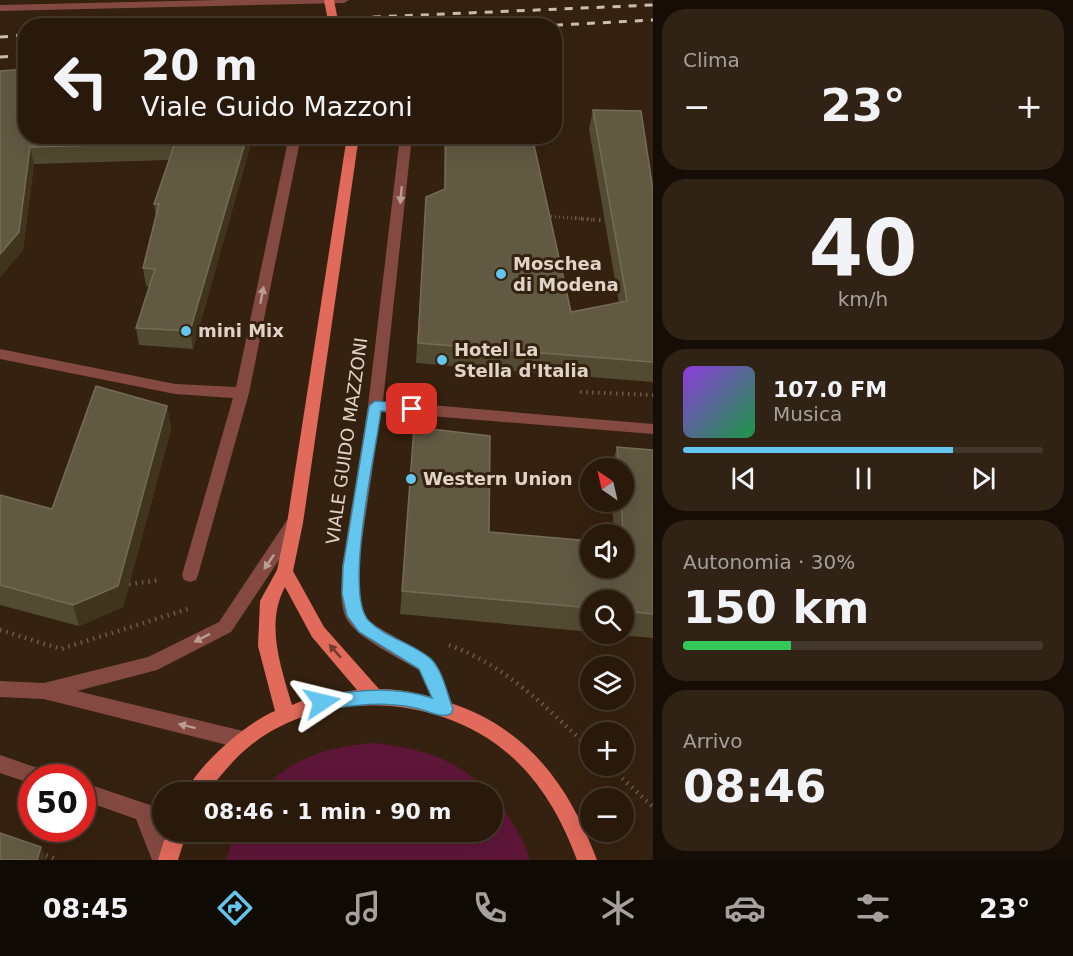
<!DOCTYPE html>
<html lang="it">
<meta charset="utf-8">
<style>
body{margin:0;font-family:"DejaVu Sans",sans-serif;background:#302214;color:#f1f3f6;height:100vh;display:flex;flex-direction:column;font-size:22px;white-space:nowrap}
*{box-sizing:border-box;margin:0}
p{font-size:20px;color:#a5a09d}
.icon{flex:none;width:33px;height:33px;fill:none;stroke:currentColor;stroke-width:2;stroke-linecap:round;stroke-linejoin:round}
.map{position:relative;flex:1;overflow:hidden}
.sheet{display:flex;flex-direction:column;gap:9px;padding:9px;background:#160e06;width:420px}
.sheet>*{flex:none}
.banner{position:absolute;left:18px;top:18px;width:544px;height:126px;border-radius:24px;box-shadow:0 6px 24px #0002,0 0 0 2px #44382c;background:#28190b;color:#f1f3f6;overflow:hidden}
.needle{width:39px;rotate:326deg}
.tools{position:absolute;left:580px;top:458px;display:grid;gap:12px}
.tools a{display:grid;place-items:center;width:54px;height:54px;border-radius:50%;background:#28190b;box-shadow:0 6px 24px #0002,0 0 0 2px #44382c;font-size:30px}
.speed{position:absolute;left:18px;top:764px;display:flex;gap:12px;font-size:30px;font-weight:700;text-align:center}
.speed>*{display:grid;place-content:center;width:78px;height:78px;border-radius:50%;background:#28190b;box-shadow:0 6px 24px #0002,0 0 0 2px #44382c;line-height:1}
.speed .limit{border:9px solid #d22;background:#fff;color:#111}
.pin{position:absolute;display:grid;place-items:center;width:51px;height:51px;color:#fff;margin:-26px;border-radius:12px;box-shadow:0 3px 9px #0006}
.me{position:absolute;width:66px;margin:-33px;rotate:80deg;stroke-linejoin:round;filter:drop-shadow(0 0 4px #0008)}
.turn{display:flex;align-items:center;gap:21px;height:126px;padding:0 24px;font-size:27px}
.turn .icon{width:78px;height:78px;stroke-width:2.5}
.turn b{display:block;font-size:42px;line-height:51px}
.big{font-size:45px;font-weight:700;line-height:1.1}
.sheet .card{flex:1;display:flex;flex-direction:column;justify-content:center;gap:9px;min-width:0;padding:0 21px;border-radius:24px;background:#302214}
.sheet .dial{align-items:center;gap:0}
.dial b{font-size:78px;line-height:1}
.song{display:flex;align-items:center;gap:18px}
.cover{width:72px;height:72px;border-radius:9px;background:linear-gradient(135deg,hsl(270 70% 55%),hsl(140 70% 35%))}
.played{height:6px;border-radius:3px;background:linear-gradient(90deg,#64c5ee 75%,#44382c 75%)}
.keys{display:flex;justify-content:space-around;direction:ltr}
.heat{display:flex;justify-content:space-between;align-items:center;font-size:33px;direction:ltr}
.charge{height:9px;border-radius:4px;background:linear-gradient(90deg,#34c759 30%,#44382c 0)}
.trip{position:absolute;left:152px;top:782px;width:351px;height:60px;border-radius:30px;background:#28190b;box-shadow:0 6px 24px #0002,0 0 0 2px #44382c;font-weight:700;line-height:60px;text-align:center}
.tabs{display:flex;height:96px;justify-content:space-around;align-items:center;background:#100a04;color:#a5a09d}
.tabs .icon{width:42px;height:42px}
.tabs .current{color:#64c5ee}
.tabs b{font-size:27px;color:#f1f3f6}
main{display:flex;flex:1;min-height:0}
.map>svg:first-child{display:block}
</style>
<main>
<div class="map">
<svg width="653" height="860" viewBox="0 0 653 860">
<rect width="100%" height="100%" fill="#35210f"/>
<!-- green -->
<g fill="#5e1638">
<path d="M373 743C417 747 458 759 489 792H261C289 758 331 746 373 743Z"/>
<path d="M492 795C508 812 523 837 530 860H226L235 831H492Z"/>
</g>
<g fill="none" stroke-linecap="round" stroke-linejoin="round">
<!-- path-far2 -->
<path stroke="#6d5b4b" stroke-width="3" stroke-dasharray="1 3" stroke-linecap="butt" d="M547 216 594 220"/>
<!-- path-far1 -->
<g stroke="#6d5b4b" stroke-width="4" stroke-dasharray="1.5 4.5" stroke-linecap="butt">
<path d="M575 218 609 221"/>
<path d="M580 392 653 395"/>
</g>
<!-- path -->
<g stroke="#6d5b4b" stroke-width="4.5" stroke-dasharray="1.5 5" stroke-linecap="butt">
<path d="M129 584 161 580"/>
<path d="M0 630 61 649 188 609"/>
<path d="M449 645C507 666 547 708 591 750"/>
<path d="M608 765 653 807"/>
<path d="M40 853 58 860"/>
</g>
<!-- minor -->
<g fill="#844a42" fill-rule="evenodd">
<path d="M219 0H349L344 3 0 11V5Z"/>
<path d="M289 136H301L249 393 198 575 196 580 190 582 184 580 182 575 233 398 175 394 0 359V349L175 384 236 387Z"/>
<path d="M400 136H412L383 401 653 424V434L381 412 358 567 359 594 362 613 371 623 431 658 441 674 454 709 452 715 445 717 438 715 424 678 419 670C399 658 356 638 346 618 339 603 342 583 342 567L368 406Z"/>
<path d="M293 519 299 520 301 525 299 530 231 632 157 670 77 691 243 731 250 734 252 740 250 746 243 749 44 699 0 697V681L44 683 148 657 219 622 287 520Z"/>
<path d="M0 755 46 771 49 777H32V784L0 773Z"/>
<path d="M82 782 150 805 172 860H152L136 819 82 800Z"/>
</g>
<!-- major -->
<g fill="#e16a5b" fill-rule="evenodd">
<path d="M324 0H334L339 26H329Z"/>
<path d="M347 136H359L303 523 293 571 324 627 379 689C399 689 419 693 438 699 523 723 567 780 597 860H577C563 822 543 785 512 757 442 694 325 687 251 745 235 757 220 777 207 792H186C198 765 247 722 275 711L258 646 260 601 277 570 287 523ZM285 587 312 637 357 690 311 697 292 705C281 667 265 624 285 587Z"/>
<path d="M167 831H187L178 860H158Z"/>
</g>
<!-- rail -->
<g stroke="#cbbdb1" stroke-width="3" stroke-dasharray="8 8" stroke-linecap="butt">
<path d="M165 26 653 5"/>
<path d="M539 26 653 20"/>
<path d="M0 37 26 35"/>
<path d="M0 57 26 55"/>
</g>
</g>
<!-- wall -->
<g fill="#524a31">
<path d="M593 110 653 190V382L416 363 425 217 444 190V136H532L571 312 619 303 589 129Z"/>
<path d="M26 136H253L193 349 139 345 136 328 149 286H146L143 268 156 216 154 204 169 160 34 164 23 250 0 277Z"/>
<path d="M167 406 171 429 123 607 79 626 0 605V495L52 509Z"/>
<path d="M414 427 489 532 624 567V534H614L612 501H624V468H611L617 447 653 450V638L598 633H624V600H591V632L400 614Z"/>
</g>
<!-- shaded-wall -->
<g fill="#40341d">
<path d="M247 136H253L193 349 190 331Z"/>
<path d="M30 147 34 164 23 250 0 277V254Z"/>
<path d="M167 406 171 429 123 607 79 626 73 605Z"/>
<path d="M41 847 47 860H37Z"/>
</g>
<!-- building -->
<g fill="#615942" stroke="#756c57" stroke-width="1.5">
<path d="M26 69V136H247L190 331 136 328 155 269 143 268 159 204H154L175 143 30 147 19 232 0 254V71Z"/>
<path d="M593 110 641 111 653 190V362L418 343 426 197 445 189 446 136H532L571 312 627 301Z"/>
<path d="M96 386 167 406 118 586 73 605 0 585V495L52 509Z"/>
<path d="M414 427 490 436 489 532 591 541V567H624V544L621 501H624V468H619L617 447 653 450V614L624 611V600H591V608L402 591Z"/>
<path d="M0 833 41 847 37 860H0Z"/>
</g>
<!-- one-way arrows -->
<defs><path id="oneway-solid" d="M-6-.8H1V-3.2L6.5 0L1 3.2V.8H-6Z" transform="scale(1.5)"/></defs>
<g fill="#bb9c92">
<use href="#oneway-solid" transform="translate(401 195) rotate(95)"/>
<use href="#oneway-solid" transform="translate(262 295) rotate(-79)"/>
<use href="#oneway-solid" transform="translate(269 562) rotate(124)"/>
<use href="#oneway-solid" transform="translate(202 638) rotate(153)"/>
<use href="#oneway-solid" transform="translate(187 726) rotate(-166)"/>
</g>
<use fill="#713b2a" href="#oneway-solid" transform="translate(335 651) rotate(-131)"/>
<!-- route -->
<path fill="#64c5ee" stroke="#41809b" stroke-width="1.5" d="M375 401 412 404 419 409 412 413 381 411C376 450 343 596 369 621 386 638 413 643 431 659 443 671 447 694 453 709L451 714C439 719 427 710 415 708 383 701 354 705 322 710L317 708 314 702 317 697 322 695C361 690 395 686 432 698L419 669 359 632 347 616 342 594 343 567 369 406Z"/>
<!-- markers -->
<g fill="#64c5ee" stroke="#35210f" stroke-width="2">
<circle cx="501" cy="274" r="6"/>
<circle cx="186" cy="331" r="6"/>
<circle cx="442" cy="360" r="6"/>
<circle cx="411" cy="479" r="6"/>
</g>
<g text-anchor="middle" stroke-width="6" stroke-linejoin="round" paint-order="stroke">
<!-- poi labels -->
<g font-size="18" font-weight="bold" fill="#e0d3c8" stroke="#35210f" text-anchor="start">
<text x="513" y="270">Moschea<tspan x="513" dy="21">di Modena</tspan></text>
<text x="198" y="337">mini Mix</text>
<text x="454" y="356">Hotel La<tspan x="454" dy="21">Stella d'Italia</tspan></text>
<text x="423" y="485">Western Union</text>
</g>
<!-- street labels -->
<g font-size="18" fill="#e0d3c8" stroke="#35210f">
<text transform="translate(347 441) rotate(-82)" y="6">VIALE GUIDO MAZZONI</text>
</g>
</g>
</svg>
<div class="tools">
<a><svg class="needle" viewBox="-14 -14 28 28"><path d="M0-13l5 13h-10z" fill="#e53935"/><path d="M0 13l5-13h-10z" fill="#a5a09d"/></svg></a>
<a><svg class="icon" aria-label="sound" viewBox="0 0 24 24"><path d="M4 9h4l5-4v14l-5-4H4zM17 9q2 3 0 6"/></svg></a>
<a><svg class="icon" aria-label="search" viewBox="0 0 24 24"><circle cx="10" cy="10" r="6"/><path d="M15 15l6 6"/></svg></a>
<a><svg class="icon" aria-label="layers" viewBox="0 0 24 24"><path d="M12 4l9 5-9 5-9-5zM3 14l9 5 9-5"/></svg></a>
<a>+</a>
<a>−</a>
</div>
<div class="speed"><div class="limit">50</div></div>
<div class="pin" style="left:412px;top:409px;background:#d93025"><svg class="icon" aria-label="arrive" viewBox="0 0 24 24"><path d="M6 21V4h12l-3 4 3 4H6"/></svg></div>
<svg class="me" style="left:322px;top:702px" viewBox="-20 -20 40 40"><path d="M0-17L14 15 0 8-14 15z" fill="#64c5ee" stroke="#fff" stroke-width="4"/></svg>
<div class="trip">08:46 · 1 min · 90 m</div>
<div class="banner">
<div class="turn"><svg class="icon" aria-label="left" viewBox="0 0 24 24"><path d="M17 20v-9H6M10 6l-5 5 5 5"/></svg><div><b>20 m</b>Viale Guido Mazzoni</div></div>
</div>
</div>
<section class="sheet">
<div class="card"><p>Clima</p>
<div class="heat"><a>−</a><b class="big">23°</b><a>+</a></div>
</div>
<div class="card dial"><b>40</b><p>km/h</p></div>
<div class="card">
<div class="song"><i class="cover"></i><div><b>107.0 FM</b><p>Musica</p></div></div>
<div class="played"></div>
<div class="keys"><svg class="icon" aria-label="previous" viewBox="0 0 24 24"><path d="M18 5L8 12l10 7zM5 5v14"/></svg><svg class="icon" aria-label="pause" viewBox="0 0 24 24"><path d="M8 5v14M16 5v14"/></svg><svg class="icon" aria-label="next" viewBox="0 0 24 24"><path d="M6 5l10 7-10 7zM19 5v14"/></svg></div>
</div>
<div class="card"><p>Autonomia · 30%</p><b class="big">150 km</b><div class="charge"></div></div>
<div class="card"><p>Arrivo</p><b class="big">08:46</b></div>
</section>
</main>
<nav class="tabs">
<b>08:45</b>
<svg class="icon current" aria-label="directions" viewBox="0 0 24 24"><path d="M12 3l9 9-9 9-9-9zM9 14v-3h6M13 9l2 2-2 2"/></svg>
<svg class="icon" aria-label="music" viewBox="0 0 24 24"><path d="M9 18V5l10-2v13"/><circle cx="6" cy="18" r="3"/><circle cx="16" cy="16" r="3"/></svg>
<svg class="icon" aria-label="phone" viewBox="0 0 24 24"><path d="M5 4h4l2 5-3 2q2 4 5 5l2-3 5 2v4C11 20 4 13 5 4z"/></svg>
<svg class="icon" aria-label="climate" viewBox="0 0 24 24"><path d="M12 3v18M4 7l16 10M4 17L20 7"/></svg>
<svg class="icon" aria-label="car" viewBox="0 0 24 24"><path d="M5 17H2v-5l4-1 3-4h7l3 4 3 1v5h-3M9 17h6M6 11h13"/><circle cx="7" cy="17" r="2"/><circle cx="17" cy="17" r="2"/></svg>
<svg class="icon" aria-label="filters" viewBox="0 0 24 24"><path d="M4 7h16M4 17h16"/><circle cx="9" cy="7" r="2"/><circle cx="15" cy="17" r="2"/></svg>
<b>23°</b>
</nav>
